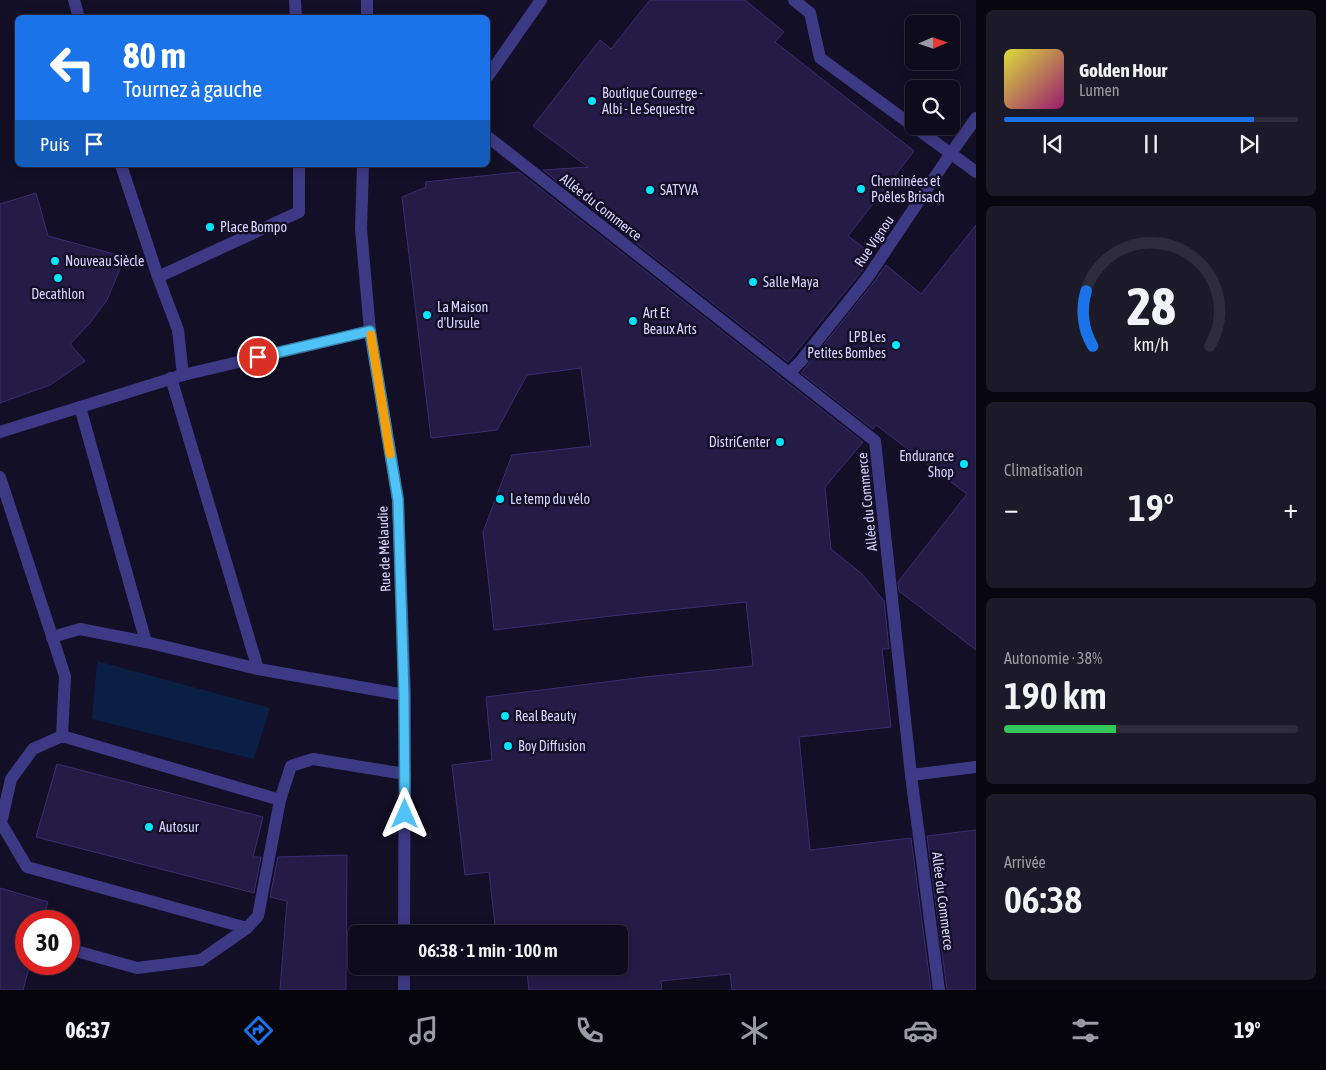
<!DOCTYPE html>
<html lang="fr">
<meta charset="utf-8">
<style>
body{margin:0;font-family:"Asap Condensed",sans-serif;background:#1c1929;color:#f1f3f6;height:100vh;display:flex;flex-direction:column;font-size:19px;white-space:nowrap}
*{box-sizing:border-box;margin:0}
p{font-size:16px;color:#9b9ba3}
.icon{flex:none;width:28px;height:28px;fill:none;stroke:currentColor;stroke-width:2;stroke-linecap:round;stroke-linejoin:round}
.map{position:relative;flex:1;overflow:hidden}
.sheet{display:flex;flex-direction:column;gap:10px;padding:10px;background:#08060f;width:350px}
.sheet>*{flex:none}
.hud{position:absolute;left:15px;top:15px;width:475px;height:152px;border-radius:8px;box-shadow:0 2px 12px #0003,0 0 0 1px #2e2b3b;background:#1a73e8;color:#fff;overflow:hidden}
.needle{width:32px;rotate:88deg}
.tools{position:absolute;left:905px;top:15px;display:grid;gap:10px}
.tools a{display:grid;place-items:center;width:55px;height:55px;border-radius:8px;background:#0e0b1c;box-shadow:0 2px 12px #0003,0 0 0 1px #2e2b3b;font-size:25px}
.speed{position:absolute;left:15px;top:910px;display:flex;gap:10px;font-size:25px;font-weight:700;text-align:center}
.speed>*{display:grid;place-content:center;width:65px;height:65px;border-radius:50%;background:#0e0b1c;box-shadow:0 2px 12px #0003,0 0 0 1px #2e2b3b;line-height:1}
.speed .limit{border:8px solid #d22;background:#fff;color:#111}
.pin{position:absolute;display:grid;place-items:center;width:42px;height:42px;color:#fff;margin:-21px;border:2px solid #fff;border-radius:50%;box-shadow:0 1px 5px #0007}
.me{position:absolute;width:55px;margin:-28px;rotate:0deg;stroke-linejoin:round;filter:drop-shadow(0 0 4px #0008)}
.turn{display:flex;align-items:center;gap:18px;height:105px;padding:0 25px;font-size:22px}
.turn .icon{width:65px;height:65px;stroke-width:2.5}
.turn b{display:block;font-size:35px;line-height:42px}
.then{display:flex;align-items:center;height:48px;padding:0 25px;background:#0003;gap:10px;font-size:19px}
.big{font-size:38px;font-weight:600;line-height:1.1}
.sheet .tile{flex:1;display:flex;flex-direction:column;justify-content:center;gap:8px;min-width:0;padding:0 18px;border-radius:8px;background:#1c1929}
.sheet .dial{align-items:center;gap:0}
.dial svg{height:130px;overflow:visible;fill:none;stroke:#2e2b3b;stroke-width:7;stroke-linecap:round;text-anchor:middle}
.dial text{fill:#f1f3f6;stroke:none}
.song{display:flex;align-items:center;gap:15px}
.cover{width:60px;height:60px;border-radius:8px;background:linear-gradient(135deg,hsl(60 70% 55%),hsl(320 70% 35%))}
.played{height:5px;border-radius:2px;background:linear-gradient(90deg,#1a73e8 85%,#2e2b3b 85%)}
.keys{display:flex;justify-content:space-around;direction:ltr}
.heat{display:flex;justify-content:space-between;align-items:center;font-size:28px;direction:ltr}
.charge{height:8px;border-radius:4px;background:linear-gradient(90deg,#34c759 38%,#2e2b3b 0)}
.trip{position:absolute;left:348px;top:925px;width:280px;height:50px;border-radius:8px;background:#0e0b1c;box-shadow:0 2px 12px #0003,0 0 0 1px #2e2b3b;font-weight:600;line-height:50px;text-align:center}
.tab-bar{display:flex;height:80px;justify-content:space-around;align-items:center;background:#06040b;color:#9b9ba3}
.tab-bar .icon{width:35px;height:35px}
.tab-bar .selected{color:#1a73e8}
.tab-bar b{font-size:22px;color:#f1f3f6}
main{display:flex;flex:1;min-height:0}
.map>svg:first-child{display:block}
</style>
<main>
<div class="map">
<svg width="976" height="990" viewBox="0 0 976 990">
<rect width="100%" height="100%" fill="#130f26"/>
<!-- water -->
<path fill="#0a1f44" d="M97 661 270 708 254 759 92 719Z"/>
<!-- building -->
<g fill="#241b47" stroke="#3b2d73">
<path d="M650 0H745L784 32 775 42 914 151 848 236 873 255 861 272 788 362 543 170 588 167 533 126 600 40 611 49Z"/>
<path d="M519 172 863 442 825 487 831 549 862 574 884 601 889 649H882L891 727 799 737 810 850 911 838 931 990H732L730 974 661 981 662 990H529L526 966H619V934H496L489 872 465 875 452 765 492 760 486 697 645 677 753 666 746 602 611 616 494 630 483 532 512 455 591 446 581 368 527 375 497 430 431 438 402 197 426 187 425 182Z"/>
<path d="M36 193 48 236 125 257 107 300 90 323 70 344 85 361 50 385 0 403V204Z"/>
<path d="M976 225V650L899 591 898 582 967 494 876 425 873 429 801 373 874 282 886 265 921 294Z"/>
<path d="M57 764 263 817 253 857H261L254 893 36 837Z"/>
<path d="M976 830V990H947L927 836Z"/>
<path d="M347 855 346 990H280L287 901 270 897 278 857Z"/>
<path d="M0 888 48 902 42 921H26V964H30L23 990H0Z"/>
</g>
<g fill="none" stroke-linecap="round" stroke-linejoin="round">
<!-- minor -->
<g stroke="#3d3a85" stroke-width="12">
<path d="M74 0 79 18"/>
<path d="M295 0 296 18"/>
<path d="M794 0 810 13 820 58 976 172"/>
<path d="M367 18V0"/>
<path d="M488 76 541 0"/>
<path d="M488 137 875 441 911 775 939 990"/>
<path d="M121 165 158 277"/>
<path d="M363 165 361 229 370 331 398 500 405 695 404 934"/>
<path d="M789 373 801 361 868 277 951 153 976 118"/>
<path d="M183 375 178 330 158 277 299 212V165"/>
<path d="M171 378 258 669"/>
<path d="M80 407 146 642"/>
<path d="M0 432 183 375 370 331"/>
<path d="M0 477 65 676 62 736"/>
<path d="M52 637 80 629 146 642 258 669 405 695"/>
<path d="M911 775 976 767"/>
<path d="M280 800 62 736 33 749 11 779 1 823 27 867 247 928 258 916 280 800 291 766 313 759 405 774"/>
<path d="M69 949 137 968 201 960 247 928"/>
<path d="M404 990V966"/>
</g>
</g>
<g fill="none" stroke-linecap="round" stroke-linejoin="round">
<defs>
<path id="route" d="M258 357 370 331 398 500 404 695 405 814"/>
</defs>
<!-- route casing -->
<use href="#route" stroke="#337fa1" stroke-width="12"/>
<!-- route -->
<use href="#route" stroke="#4fc3f7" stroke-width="9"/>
<!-- slow -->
<path stroke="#f59e0b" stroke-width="9" d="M371 335 390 454"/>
</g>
<!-- markers -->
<g fill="#00e5ff" stroke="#130f26" stroke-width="2">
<circle cx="592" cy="101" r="5"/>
<circle cx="861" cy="189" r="5"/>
<circle cx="650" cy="190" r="5"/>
<circle cx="210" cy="227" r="5"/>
<circle cx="55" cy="261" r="5"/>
<circle cx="58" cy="278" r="5"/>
<circle cx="753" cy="282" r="5"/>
<circle cx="427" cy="315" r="5"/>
<circle cx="633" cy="321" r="5"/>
<circle cx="896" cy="345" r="5"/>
<circle cx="780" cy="442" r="5"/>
<circle cx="964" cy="464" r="5"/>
<circle cx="500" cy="499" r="5"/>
<circle cx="505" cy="716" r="5"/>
<circle cx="508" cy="746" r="5"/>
<circle cx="149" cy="827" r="5"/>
</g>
<g text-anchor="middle" stroke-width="5" stroke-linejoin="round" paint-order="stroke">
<!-- poi labels -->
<g font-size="14" fill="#d9d4ff" stroke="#130f26" text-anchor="start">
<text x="602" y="98">Boutique Courrege -<tspan x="602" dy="16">Albi - Le Sequestre</tspan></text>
<text x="871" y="186">Cheminées et<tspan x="871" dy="16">Poêles Brisach</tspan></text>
<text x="660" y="195">SATYVA</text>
<text x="220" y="232">Place Bompo</text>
<text x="65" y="266">Nouveau Siècle</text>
<text x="763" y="287">Salle Maya</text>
<text x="58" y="299" text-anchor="middle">Decathlon</text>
<text x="437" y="312">La Maison<tspan x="437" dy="16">d'Ursule</tspan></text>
<text x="643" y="318">Art Et<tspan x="643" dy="16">Beaux Arts</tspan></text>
<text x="886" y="342" text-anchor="end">LPB Les<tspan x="886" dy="16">Petites Bombes</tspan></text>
<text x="770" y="447" text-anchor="end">DistriCenter</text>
<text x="954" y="461" text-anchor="end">Endurance<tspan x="954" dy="16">Shop</tspan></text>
<text x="510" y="504">Le temp du vélo</text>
<text x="515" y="721">Real Beauty</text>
<text x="518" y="751">Boy Diffusion</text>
<text x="159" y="832">Autosur</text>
</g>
<!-- street labels -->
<g font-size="14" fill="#d9d4ff" stroke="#130f26">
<text transform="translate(601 207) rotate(38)" y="5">Allée du Commerce</text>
<text transform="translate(874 241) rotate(-56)" y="5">Rue Vignou</text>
<text transform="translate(867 502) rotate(-96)" y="5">Allée du Commerce</text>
<text transform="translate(384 549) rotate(-92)" y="5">Rue de Mélaudie</text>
<text transform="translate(943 901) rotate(83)" y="5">Allée du Commerce</text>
</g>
</g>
</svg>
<div class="tools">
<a><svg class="needle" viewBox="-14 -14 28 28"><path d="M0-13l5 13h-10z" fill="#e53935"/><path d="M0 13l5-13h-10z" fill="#9b9ba3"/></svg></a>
<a><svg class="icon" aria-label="search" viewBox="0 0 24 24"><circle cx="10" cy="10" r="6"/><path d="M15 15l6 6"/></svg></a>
</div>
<div class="speed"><div class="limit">30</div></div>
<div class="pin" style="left:258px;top:357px;background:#d93025"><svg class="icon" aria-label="arrive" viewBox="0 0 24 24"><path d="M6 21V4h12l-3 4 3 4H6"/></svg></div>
<svg class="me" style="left:405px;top:814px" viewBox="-20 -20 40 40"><path d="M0-17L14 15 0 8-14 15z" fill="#4fc3f7" stroke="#fff" stroke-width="4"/></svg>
<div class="trip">06:38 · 1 min · 100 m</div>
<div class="hud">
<div class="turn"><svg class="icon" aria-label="left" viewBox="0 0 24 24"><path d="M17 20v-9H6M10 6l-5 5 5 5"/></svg><div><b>80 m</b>Tournez à gauche</div></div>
<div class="then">Puis<svg class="icon" aria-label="arrive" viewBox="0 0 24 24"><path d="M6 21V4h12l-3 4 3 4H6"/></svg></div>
</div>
</div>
<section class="sheet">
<div class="tile">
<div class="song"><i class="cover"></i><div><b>Golden Hour</b><p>Lumen</p></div></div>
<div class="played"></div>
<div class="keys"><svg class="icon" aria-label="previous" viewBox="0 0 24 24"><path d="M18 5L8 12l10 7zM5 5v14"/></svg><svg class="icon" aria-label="pause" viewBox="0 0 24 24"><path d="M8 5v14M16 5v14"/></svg><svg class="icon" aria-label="next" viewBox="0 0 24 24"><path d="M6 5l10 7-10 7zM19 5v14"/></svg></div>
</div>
<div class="tile dial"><svg viewBox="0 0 100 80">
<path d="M14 69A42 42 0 1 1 86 69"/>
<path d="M14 69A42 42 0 0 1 10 35" stroke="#1a73e8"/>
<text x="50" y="56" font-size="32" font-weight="700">28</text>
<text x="50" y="72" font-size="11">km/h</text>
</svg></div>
<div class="tile"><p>Climatisation</p>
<div class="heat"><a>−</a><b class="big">19°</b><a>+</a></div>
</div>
<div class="tile"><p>Autonomie · 38%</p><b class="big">190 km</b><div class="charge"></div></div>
<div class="tile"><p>Arrivée</p><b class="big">06:38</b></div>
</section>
</main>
<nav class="tab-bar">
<b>06:37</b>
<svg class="icon selected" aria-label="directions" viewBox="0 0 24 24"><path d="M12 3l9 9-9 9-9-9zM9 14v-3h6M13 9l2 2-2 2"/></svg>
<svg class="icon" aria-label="music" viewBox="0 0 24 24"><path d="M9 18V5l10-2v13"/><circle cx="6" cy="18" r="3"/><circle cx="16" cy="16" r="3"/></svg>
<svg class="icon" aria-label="phone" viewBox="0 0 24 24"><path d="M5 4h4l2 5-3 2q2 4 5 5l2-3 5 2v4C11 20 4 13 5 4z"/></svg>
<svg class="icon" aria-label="climate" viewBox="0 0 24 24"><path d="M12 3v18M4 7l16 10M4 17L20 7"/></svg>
<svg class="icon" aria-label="car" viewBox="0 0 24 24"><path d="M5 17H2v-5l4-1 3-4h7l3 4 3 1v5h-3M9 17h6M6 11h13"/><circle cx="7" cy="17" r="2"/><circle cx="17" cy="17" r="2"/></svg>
<svg class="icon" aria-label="filters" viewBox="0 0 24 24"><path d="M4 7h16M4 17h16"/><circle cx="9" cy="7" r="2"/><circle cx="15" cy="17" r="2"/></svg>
<b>19°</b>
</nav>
